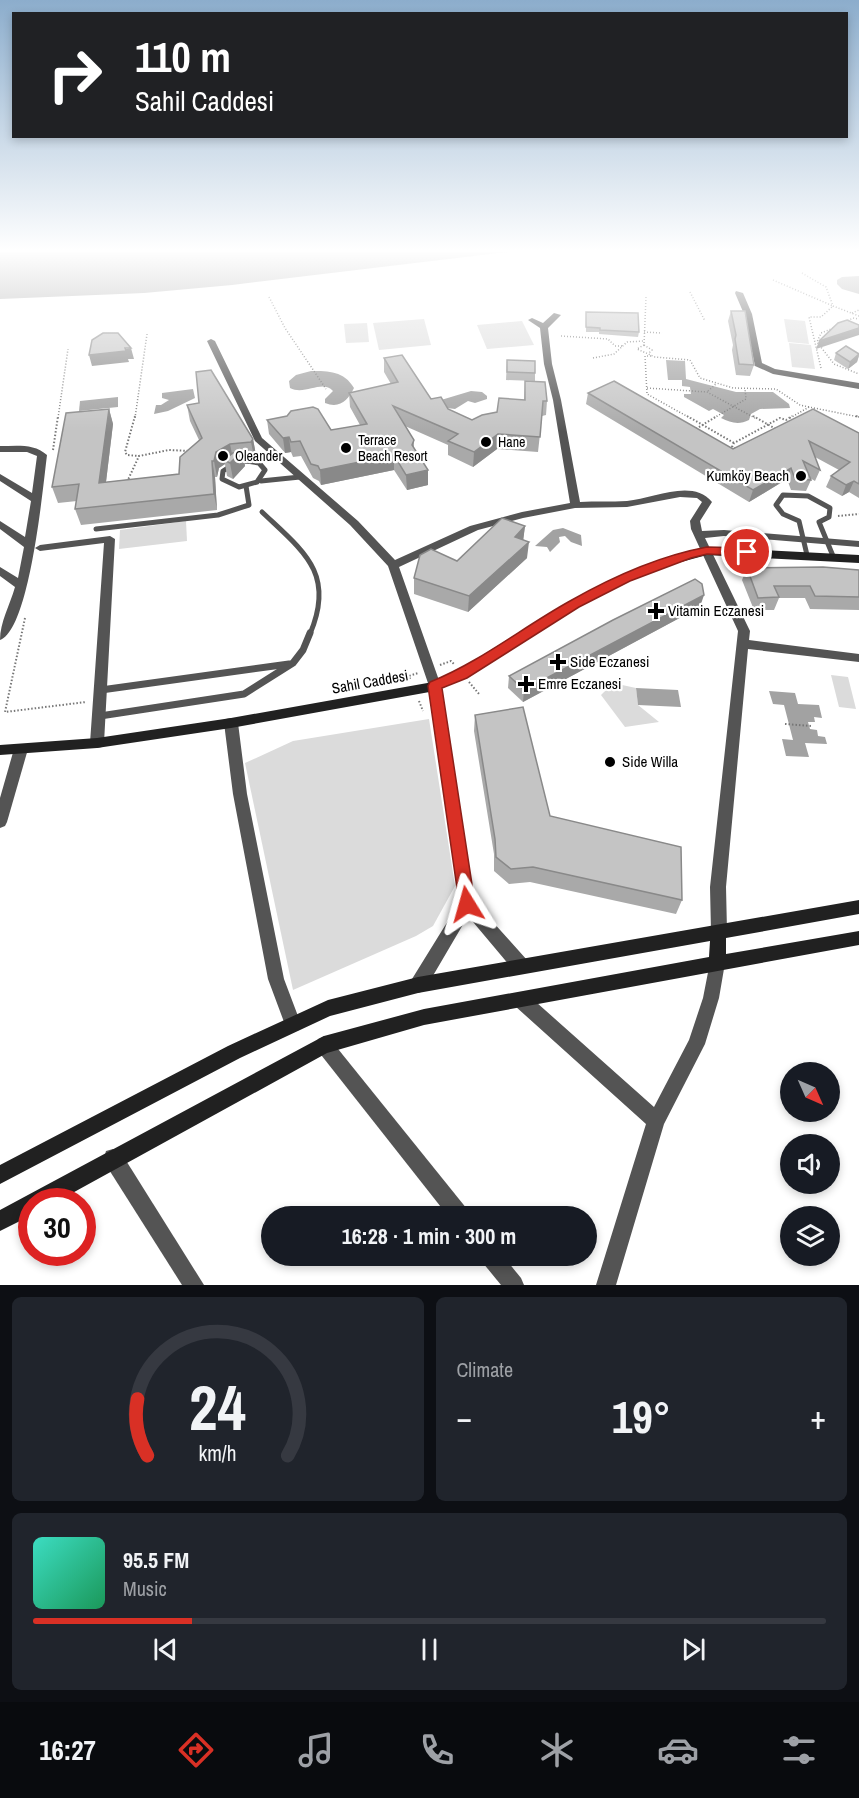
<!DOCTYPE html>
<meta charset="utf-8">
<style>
body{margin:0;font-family:"Archivo Narrow",sans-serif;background:#20242c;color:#f1f3f6;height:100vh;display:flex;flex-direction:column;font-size:22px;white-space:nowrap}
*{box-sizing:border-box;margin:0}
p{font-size:20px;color:#9ea1a6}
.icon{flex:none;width:33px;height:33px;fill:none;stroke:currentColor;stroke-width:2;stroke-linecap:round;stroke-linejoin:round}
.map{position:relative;height:1285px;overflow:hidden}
.side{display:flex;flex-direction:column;gap:12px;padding:12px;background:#0d0f14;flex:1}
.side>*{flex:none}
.top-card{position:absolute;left:12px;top:12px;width:836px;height:126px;border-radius:0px;box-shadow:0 3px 9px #0003;background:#202124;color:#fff;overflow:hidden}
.needle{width:39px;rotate:135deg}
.tools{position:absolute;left:780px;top:1062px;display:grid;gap:12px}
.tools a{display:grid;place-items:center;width:60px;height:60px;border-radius:50%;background:#171b24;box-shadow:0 3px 9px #0003;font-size:30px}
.speed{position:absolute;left:18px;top:1188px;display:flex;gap:12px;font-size:30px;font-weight:700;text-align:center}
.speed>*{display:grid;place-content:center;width:78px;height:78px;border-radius:50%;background:#171b24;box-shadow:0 3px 9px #0003;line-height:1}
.speed .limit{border:9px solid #d22;background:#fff;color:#111}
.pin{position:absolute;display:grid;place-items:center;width:51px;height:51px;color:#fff;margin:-26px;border:3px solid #fff;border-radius:50%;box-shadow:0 2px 6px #0007}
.me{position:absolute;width:66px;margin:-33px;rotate:352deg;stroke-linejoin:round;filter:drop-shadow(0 0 4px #0008)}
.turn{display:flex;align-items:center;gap:21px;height:126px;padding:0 24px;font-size:27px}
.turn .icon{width:78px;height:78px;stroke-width:2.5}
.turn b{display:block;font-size:42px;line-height:51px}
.big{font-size:45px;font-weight:800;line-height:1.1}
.side .card{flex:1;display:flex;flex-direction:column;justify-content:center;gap:9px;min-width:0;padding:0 21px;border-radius:9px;background:#20242c}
.side .dial{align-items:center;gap:0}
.dial svg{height:156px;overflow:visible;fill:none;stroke:#363941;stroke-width:7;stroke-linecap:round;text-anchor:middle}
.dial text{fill:#f1f3f6;stroke:none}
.song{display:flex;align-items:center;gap:18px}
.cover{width:72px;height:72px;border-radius:9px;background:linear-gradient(135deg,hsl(170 70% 55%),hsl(150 70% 35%))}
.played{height:6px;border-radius:3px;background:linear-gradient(90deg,#d93025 20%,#363941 20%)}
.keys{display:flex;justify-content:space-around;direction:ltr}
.heat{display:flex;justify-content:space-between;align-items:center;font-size:33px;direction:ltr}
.side .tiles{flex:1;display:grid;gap:12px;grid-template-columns:1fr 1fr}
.card:last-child{grid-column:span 2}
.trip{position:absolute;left:261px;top:1206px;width:336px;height:60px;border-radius:30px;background:#171b24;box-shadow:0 3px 9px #0003;font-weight:800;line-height:60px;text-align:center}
.tabs{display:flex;height:96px;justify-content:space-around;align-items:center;background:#090b0e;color:#9ea1a6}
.tabs .icon{width:42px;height:42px}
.tabs .on{color:#d93025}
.tabs b{font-size:27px;color:#f1f3f6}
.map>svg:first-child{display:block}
</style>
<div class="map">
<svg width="859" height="1285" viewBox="0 0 859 1285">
<rect width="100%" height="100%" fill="#fff"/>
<!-- green -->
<g fill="#dbdbdb">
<path d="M424 319 431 345 379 350 373 323Z"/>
<path d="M784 319 805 321 809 344 788 342Z"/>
<path d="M522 321 534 345 487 349 477 325Z"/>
<path d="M367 323 369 342 346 343 344 324Z"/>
<path d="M789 343 811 345 815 369 792 367Z"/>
<path d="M186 521 187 541 119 549 120 530Z"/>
<path d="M831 675 848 677 856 709 839 707Z"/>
<path d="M613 683 636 688 638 705 659 722 625 727 601 695Z"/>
<path d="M429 719 455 886 433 926 416 936 293 990 245 763 293 741Z"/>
</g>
<!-- water -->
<g fill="#a2a2a2">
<path d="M0 252H507L232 285 144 293 0 299Z"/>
<path d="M859 276V294L842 289 837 284V280L842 277Z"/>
<path d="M666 360 685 361 686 379 736 392H773L789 404 790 408 760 409 751 414 749 420C739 425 731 423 721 418L724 415 713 409 709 411 684 397V394H691L690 387 682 386V380H668Z"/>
<path d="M311 371C329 371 344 371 354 388 348 400 340 409 325 403V399L333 391C322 379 305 396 290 388L289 381 296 375Z"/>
<path d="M193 389 195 398 168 411 154 414 156 405H161L169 400 162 398V393Z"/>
<path d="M471 391 482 392 487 396V399L475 403 468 401 455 409 447 408 441 400Z"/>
<path d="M118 397V407L79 411 80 401Z"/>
<path d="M563 528 581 535 582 546 571 542 565 536 559 537 560 542 550 552 547 547 535 546 553 530Z"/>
<path d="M636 688 678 690 681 707 638 705Z"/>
<path d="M769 691 795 693 798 704 819 705 822 718 814 717 815 722H808L810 729 817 730 818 736 825 737 827 744 805 743 809 757 786 756 782 739 793 740 784 705 773 704Z"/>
</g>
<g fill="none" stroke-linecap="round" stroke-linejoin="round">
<!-- path-far1 -->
<g stroke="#767676" stroke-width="1.5" stroke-dasharray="1 2" stroke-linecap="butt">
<path d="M802 273 826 287 833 306 859 316"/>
<path d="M773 280 833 306"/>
<path d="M690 292 705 321"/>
<path d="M269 297 285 328 326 389"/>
<path d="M646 297 644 345 637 349 655 357 690 360 700 378 733 388 776 389 800 405 809 407"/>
<path d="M852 313 859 310"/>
<path d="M845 322 853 318 859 319"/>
<path d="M836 327 821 333 817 342 834 364 859 374"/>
<path d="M644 332 662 333"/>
<path d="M561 336 608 339 615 346H622"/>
<path d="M644 345 652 350 649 353"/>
<path d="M651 356H645L647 394 690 418"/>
<path d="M593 358 614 354 627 342 644 341"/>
<path d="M821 368 809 317H821L833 306"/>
<path d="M647 388 707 392 755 418"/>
<path d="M708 391 717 383"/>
<path d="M58 418 68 349"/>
<path d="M135 418 147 334"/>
<path d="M714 418 746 399 745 389"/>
<path d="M790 418 809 407 859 417"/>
</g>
<!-- path -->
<g stroke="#767676" stroke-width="2" stroke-dasharray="1.5 2" stroke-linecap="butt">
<path d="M135 416 125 452 127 455 139 456"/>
<path d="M687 416 734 443"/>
<path d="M753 416 776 429"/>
<path d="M856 416 859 417"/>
<path d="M696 429 717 416"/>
<path d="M735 449 732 447 734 443 780 418 786 420 792 416"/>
<path d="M53 450 58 416"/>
<path d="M127 482 139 456 169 450 190 451"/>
<path d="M838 516 859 514"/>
<path d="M25 618 5 712 86 702"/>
<path d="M440 665 451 661 454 664"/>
<path d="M410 679 409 676 418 673"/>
<path d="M469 682 479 694"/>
<path d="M419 701 423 711"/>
<path d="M785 724 812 726"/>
</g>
<!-- lane-far1 -->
<g stroke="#545454" stroke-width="5">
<path d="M247 461 259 463 265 470 257 482 239 487 222 479 223 471 234 464Z"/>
<path d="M261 481 300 477"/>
<path d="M262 512C303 551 336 573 310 634"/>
<path d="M96 529 218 515 249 505 246 486"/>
<path d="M807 555 799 521 783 514 776 505 783 495 808 496 830 508 829 517 819 522 833 556"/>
</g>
<!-- lane -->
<g stroke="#545454" stroke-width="7">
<path d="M101 690 289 664"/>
<path d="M100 716 244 694 293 663 303 650 310 633"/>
</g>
<!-- street -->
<g fill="#545454" fill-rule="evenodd">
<path d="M736 291 743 293 752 314 762 363 775 369 859 383V389L773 374 755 366 744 314 735 293Z"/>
<path d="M554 313 561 315 548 328 552 364 561 400 580 502C595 501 611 502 627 501 653 499 692 478 712 502L700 521 702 531 724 530 859 541V547L724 536 705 538 750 631 749 640 859 654V662L748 649 726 887 727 931 725 936 719 938 713 936 711 931 710 887 738 631 691 529 690 521 702 502 697 498 680 497 627 507 575 508 523 518 478 530 399 567 441 686 474 901 527 960 529 966 527 972 521 974 515 972 468 916 424 991 418 993 412 991 410 985 412 979 459 903 429 686 388 566 350 525 255 441 207 341 211 339 215 341 262 438 358 521 395 560 470 526 522 512 570 503 553 400 544 364 540 328 528 320 532 318 543 323Z"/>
<path d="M0 446C16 446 34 443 47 455 43 486 30 630 0 640 0 622 10 605 15 587L0 576V567L18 578 24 547 0 529V521L25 537 31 501 0 481V474L32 493 37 456 27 452H0Z"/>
<path d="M110 536 115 539 104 743 102 747 97 748 92 747 90 743 104 543 40 551 35 548 40 545Z"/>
<path d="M231 718 236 719 238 723 247 794 284 979 301 1024 299 1030 293 1032 287 1030 268 979 233 794 224 723 226 719Z"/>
<path d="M21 744 26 745 28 749 7 822 5 826 0 828V798L14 749 16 745Z"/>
<path d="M717 955 723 957 725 963 719 998 705 1044 664 1124 616 1285H596L646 1124 515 1006 513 1000 515 994 521 992 527 994 654 1107 689 1040 703 998 711 957Z"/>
<path d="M324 1036 330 1039 467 1209 469 1216H448L318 1051 315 1045 318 1039Z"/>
<path d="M113 1149 120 1151 204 1285H182L106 1165 104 1158 106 1151Z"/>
<path d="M480 1256H503L521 1278 524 1285H501L483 1263Z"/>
</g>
<!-- secondary -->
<g fill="#212121" fill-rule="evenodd">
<path d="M707 547 859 555V563L707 555 659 568 610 590 561 617 476 671 435 691 231 728 97 748 0 755V745L97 738 231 718 433 682 467 665 552 612 602 585 651 563Z"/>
<path d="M859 900V914L726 938V954L859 931V945L424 1025 327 1053 56 1202H32V1215L0 1231V1210L324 1036 424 1009 709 957 710 941 418 993 330 1016 240 1058 0 1184V1165L228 1046 328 1000 418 977Z"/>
</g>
</g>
<!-- wall -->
<g fill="#a9a9a9">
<path d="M731 311 754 365 750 376 736 375 732 350 733 345 728 321Z"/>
<path d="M586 312 639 332 638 337 599 334V332H586Z"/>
<path d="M836 353 859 354V356L857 362 848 369 834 360Z"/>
<path d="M384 358 431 399 448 409 472 420 497 412 524 400 525 381 547 401 546 415 542 416 538 452 497 449 473 467 448 455V445L405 426 414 440V449L428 485 407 490 394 470 321 485 319 481 313 478 301 456 293 457 291 452 285 453 269 434 267 420 331 430 360 425 350 407 349 393 391 384 384 372Z"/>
<path d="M507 360 535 373V381L506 380Z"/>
<path d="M588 393 733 449 859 433V498L849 492 842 496 826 487 831 476 839 470 815 457 820 470 815 481 810 478 811 480 806 491 791 490 787 479 749 502 586 404Z"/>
<path d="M187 405 253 439 256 455 254 457 243 458 245 466 233 479 227 476 225 464 219 468 217 477H215L217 510 81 525 75 509 77 501 58 503 52 487 109 409 113 424 106 482 179 474 199 440 190 421Z"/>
<path d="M525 526 523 540 527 558 468 612 414 594V578L457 561Z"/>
<path d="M747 568 859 570V610L810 609 805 598H779L774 610H754L742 580Z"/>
<path d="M700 607 523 702 508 688 509 676Z"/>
<path d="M475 715 550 816 682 900 676 914 530 882 509 884 494 871V854L474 731Z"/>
</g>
<!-- shaded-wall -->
<g fill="#898989">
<path d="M859 328V335L816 349 819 341Z"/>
<path d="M131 348 134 359H128L129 362 92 366 89 355Z"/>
<path d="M859 355 857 362 848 369 850 362Z"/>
<path d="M109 409 113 424 104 498 99 483Z"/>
<path d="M498 434 497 449 473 467 474 452Z"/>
<path d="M289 437 291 452 285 453 283 438Z"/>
<path d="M253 439 256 455 254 457 251 442Z"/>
<path d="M230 444 233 459 224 460 225 464 219 468 217 477 214 461 216 452Z"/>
<path d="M242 451 245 466 233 479 230 463Z"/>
<path d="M394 455V470L321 485 320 470Z"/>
<path d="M212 461 215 477 217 510 214 494Z"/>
<path d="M791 468 787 479 749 502 753 490Z"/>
<path d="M428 470V485L407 490 406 475Z"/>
<path d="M854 481 849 492 842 496 846 485Z"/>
<path d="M525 526 523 542 515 537Z"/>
<path d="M529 542 527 558 468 612 469 596Z"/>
<path d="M704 595 700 607 523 702 524 690Z"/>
</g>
<!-- building -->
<g fill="#c4c4c4" stroke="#898989" stroke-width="1.5">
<path d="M731 311H745L754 365 739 364 735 339 736 335Z"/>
<path d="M586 312 638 313 639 332 600 330V328L586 327Z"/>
<path d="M847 320 859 325V328L819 341 838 323Z"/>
<path d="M103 333H118L131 348H125L126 351 89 355 92 340Z"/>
<path d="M846 346 859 354 850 362 836 353Z"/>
<path d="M402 355 431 399 441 397 448 409 472 420 482 415 497 412 499 398 525 400V381L545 382 547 401H543L540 437 498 434 474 452 448 441 458 434 393 406 414 440 412 445 428 470 406 475 394 455 320 470 318 466 311 464 300 441 291 442 289 437 283 438 267 420 287 416 291 411 313 407 318 409 331 430 367 424 349 393 398 382 384 358Z"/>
<path d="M507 360 535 361V373L507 372Z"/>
<path d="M211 370 253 439 251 442 230 444 216 452 214 461H212L214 494 75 509 79 484 52 487 66 413 109 409 99 483 179 474 180 457 202 438 187 405 199 403 196 372Z"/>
<path d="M614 381 733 449 813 409 859 433V484L854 481 846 485 831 476 850 462 809 441 820 470 803 461 811 480 795 479 791 468 753 490 588 393Z"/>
<path d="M242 451 230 463 224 460 233 453Z"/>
<path d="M502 518 525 526 515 537 529 542 469 596 414 578 420 555 431 549 457 561Z"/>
<path d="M823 567 859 570V597L815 596 810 586H774L779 597 758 598 747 568Z"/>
<path d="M695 579 702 584 704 595 524 690 509 676 613 620Z"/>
<path d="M523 707 550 816 681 847 682 900 533 867 511 869 496 857 495 839 475 715Z"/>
</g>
<!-- sky -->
<linearGradient id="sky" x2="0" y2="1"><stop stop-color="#8cadcc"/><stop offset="0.58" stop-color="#fff"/><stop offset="1" stop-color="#fff" stop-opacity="0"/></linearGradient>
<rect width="859" height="432" fill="url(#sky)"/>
<!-- route -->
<path fill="#d93025" stroke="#8d1f18" stroke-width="1.5" d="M707 547 747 548 753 552 747 556 707 554 691 558 630 581 579 607 467 678 442 688 475 904 473 909 467 912 460 909 428 686 430 682C480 662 523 627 570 601 612 577 659 556 707 547Z"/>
<!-- markers -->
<g fill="#000" stroke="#fff" stroke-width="2">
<circle cx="486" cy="442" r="6"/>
<circle cx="346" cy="448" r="6"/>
<circle cx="223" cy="456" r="6"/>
<circle cx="801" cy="476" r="6"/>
<path d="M653 602h6v6h6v6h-6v6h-6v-6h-6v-6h6z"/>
<path d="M555 653h6v6h6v6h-6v6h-6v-6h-6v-6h6z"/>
<path d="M523 675h6v6h6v6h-6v6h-6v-6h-6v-6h6z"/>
<circle cx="610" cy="762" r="6"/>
</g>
<g text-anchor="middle" stroke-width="4.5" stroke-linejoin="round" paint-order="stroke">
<!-- far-poi labels -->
<g font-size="14" fill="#000" stroke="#fff" text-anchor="start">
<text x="358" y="445">Terrace<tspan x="358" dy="16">Beach Resort</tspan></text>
<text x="498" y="447">Hane</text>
<text x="235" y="461">Oleander</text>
</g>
<!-- poi labels -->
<g font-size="15" fill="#000" stroke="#fff" text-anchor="start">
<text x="789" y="481" text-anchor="end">Kumköy Beach</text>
<text x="668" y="616">Vitamin Eczanesi</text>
<text x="570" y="667">Side Eczanesi</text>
<text x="538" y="689">Emre Eczanesi</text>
<text x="622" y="767">Side Willa</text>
</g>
<!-- street labels -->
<g font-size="15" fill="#000" stroke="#fff">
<text transform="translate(370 682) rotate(-10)" y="5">Sahil Caddesi</text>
</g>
</g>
</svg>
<div class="tools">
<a><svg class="needle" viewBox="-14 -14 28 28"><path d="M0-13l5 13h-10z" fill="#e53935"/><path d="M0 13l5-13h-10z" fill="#9ea1a6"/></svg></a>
<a><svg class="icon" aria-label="sound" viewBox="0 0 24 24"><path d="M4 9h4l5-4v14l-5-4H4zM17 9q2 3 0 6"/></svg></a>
<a><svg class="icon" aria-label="layers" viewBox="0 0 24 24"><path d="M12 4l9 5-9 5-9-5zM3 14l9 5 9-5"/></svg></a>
</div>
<div class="speed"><div class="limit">30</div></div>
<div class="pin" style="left:747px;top:552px;background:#d93025"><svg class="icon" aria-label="arrive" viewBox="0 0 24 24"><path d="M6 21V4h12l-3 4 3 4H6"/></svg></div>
<svg class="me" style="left:467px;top:904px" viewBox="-20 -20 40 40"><path d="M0-17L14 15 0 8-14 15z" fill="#d93025" stroke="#fff" stroke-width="4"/></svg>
<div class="trip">16:28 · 1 min · 300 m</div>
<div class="top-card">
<div class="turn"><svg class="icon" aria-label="right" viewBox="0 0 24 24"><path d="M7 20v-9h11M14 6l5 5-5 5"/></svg><div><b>110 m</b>Sahil Caddesi</div></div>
</div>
</div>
<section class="side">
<div class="tiles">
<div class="card dial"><svg viewBox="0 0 100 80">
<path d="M14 69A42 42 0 1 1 86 69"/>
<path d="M14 69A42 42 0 0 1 9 40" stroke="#d93025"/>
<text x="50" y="56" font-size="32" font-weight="700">24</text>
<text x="50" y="72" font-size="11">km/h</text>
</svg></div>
<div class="card"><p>Climate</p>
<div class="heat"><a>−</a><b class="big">19°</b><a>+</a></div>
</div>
<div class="card">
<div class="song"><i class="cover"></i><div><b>95.5 FM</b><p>Music</p></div></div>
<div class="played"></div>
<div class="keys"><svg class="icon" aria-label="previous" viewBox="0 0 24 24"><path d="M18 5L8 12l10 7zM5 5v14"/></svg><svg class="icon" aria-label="pause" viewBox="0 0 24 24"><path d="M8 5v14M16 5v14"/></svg><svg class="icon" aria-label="next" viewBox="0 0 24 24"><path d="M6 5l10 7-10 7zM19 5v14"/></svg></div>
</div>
</div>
</section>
<nav class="tabs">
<b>16:27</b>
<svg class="icon on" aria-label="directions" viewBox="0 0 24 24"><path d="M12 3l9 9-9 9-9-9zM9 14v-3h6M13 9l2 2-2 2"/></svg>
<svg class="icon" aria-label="music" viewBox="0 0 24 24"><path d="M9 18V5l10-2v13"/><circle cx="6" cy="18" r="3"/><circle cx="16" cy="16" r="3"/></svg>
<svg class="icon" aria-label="phone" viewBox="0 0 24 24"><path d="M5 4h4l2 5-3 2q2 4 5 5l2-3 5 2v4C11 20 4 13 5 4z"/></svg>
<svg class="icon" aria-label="climate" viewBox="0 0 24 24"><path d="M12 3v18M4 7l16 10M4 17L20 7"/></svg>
<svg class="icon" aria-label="car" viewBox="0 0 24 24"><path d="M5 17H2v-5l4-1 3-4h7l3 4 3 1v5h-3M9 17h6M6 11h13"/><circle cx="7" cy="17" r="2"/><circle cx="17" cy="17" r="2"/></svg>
<svg class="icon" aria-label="filters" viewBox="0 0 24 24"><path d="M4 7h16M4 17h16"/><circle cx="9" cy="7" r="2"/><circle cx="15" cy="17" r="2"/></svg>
</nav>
